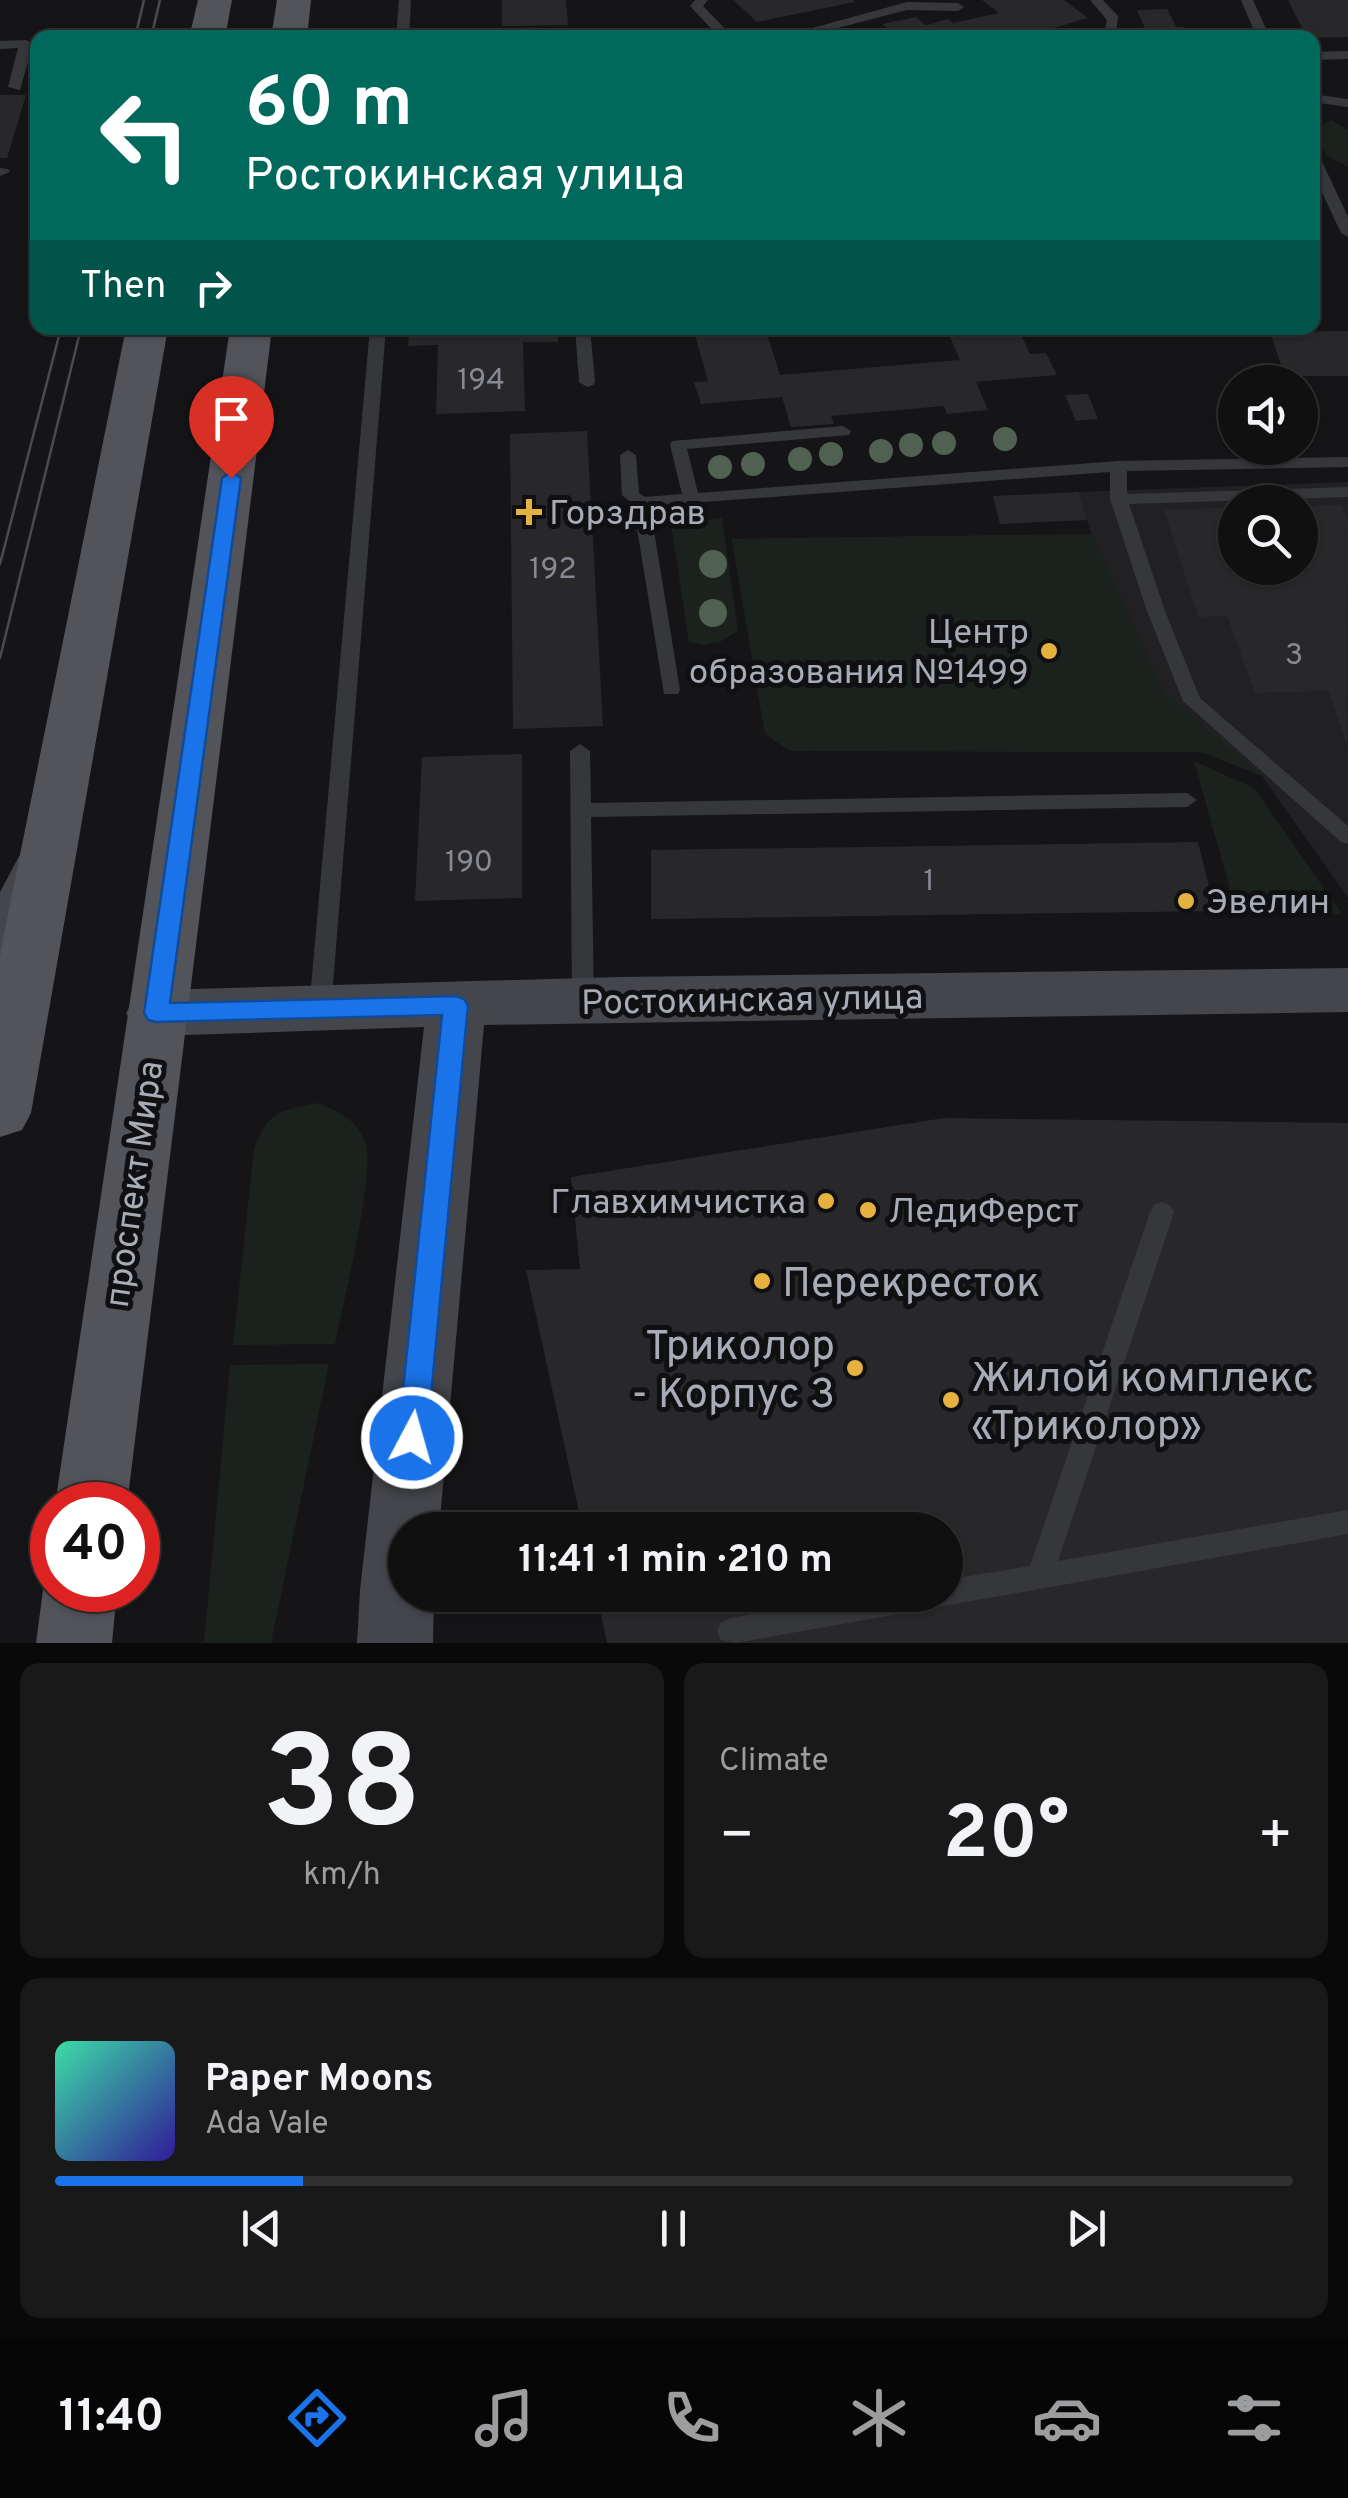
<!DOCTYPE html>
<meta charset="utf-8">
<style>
body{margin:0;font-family:Overpass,sans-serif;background:#19191a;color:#f1f3f6;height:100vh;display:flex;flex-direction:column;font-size:38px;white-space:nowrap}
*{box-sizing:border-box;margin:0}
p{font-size:32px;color:#9c9d9f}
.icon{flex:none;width:55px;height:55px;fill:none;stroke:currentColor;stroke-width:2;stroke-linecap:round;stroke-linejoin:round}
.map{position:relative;height:1643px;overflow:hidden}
.panel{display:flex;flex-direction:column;gap:20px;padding:20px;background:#090909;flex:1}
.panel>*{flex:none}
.hud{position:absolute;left:30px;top:30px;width:1290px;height:305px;border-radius:20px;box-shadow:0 2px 8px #0004,0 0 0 2px #303031;background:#00695c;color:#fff;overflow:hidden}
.buttons{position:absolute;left:1218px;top:365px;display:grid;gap:20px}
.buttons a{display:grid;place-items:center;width:100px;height:100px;border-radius:50%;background:#101011;box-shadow:0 2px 8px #0004,0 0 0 2px #303031;font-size:50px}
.speed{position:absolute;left:30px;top:1482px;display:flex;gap:20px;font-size:50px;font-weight:700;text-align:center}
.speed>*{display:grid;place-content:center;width:130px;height:130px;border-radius:50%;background:#101011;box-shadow:0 2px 8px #0004,0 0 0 2px #303031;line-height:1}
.speed .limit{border:15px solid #d22;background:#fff;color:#111}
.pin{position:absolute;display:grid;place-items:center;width:85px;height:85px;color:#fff;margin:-102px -42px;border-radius:50% 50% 50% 0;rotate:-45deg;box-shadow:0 0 10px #0007}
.pin .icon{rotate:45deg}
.me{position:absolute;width:110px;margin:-55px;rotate:6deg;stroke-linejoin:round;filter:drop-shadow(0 0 8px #0008)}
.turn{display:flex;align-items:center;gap:35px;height:210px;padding:0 50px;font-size:45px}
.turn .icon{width:130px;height:130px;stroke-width:2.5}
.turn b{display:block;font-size:70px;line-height:85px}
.then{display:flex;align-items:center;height:95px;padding:0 50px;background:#0003;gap:20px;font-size:38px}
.big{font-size:75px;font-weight:700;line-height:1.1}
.panel .widget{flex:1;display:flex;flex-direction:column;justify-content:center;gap:15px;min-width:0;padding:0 35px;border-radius:20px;background:#19191a}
.panel .dial{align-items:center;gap:0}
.dial b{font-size:130px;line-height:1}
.song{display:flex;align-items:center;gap:30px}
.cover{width:120px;height:120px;border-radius:15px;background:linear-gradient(135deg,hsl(160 70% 55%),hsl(250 70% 35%))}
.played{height:10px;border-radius:5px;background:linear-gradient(90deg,#1a73e8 20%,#303031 20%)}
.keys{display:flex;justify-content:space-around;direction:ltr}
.heat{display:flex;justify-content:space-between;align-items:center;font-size:55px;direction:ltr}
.panel .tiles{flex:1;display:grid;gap:20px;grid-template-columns:1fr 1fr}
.widget:last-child{grid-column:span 2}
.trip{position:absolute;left:388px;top:1512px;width:575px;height:100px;border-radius:50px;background:#101011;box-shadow:0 2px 8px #0004,0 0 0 2px #303031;font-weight:700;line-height:100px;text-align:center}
.tab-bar{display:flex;height:160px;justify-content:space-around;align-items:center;background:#060607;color:#9c9d9f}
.tab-bar .icon{width:70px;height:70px}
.tab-bar .active{color:#1a73e8}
.tab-bar b{font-size:45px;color:#f1f3f6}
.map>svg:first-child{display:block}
</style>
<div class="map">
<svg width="1348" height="1643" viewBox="0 0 1348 1643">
<rect width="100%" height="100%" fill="#151517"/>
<!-- built -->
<path fill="#212124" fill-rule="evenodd" d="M1348 482V898L1262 776 1201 752 790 751 765 734 732 539 1091 534 1079 492ZM1235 502H1300V568H1235Z"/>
<!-- green -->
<g fill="#1b211c">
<path d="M1331 120 1348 130V167L1326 155 1317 137 1319 127Z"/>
<path d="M722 518 738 631 720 642 704 645 689 642 671 524Z"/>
<path d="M1092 534 1164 692 1262 776 1201 752 790 751 765 734 732 539Z"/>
<path d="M1194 761 1254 788 1342 914H1237Z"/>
<path d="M316 1103C336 1109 361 1122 366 1145 374 1182 343 1302 335 1344L233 1345 254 1149C270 1110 277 1112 316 1103Z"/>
<path d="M329 1364 271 1643H204L230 1365Z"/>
</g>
<!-- building -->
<g fill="#28282b">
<path d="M502 0H566L568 25 502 26Z"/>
<path d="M733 0H854V2L757 22Z"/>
<path d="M982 0H1064L1088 18 1030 35 1020 28 999 33 1004 38H901L882 24 916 17 926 25 948 19 953 23 999 13Z"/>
<path d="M1288 0H1348V37L1307 38Z"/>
<path d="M1167 9 1176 27H1183L1188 38H1149L1137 10Z"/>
<path d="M0 95H26L7 158H0Z"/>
<path d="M409 328H558V342H523L525 411 436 414 438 345 408 346Z"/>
<path d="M693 328H773L775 333 767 334 780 375 960 360 946 328H1018L1030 354 1046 353 1057 375 976 382 988 410 947 414 944 406 831 416 834 424 791 427 782 397 701 404 694 382 708 381Z"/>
<path d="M1348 331V376H1285L1270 332Z"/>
<path d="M1088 394 1098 419 1076 421 1065 395Z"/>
<path d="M587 431 603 726 513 729 510 434Z"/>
<path d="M1079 492 1087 520 1000 524 993 496Z"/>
<path d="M1342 505 1348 520 1347 746 1329 691 1255 693 1227 616 1198 617 1164 509 1235 508V568H1300V506Z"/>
<path d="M522 754V898L415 901 422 757Z"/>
<path d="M1198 842 1215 911 651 919V850Z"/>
<path d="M944 1118 1348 1123V1643H607L597 1595H945V1530H583L526 1270 580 1269 571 1177Z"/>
</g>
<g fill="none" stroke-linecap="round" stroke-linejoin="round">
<!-- lane -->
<g fill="#36373b" fill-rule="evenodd">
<path d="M399 0H411L409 38H396Z"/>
<path d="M695 0H708L703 6 734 38H720L690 6Z"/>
<path d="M1090 0H1103L1118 16 1116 34 1107 38H1089L1105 29 1107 20Z"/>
<path d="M1241 0H1253L1270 38H1257Z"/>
<path d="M907 2 958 3 964 7 958 11 907 10 799 38H776Z"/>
<path d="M1218 33 1223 34 1224 38H1212Z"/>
<path d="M0 41 26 40 33 44 20 90 8 87 18 48 0 49Z"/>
<path d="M1348 51V59L1312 60V52Z"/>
<path d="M1312 94 1348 99V107L1312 102Z"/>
<path d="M1312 151 1319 155 1348 217V237L1341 233 1312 171Z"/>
<path d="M0 168 8 169 10 172 0 176Z"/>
<path d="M370 328H386L331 1009 328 1015H312L309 1009Z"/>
<path d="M575 328H590L595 382 593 385 587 387 579 382Z"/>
<path d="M843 426 851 431 849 435 687 449 698 493 1118 461 1348 457V467L1127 471V494L1348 487V497L1129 504 1165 611 1200 698 1348 826V844L1341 842 1183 701 1147 611 1110 499V472L650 506 680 690 678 694H664L633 504 622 495 620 455 628 450 636 455 639 493 645 497 682 494 670 445 672 441Z"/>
<path d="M580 744 590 751 591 803 1187 793 1197 800 1187 807 591 817 594 1001 591 1007H575L572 1001 570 751Z"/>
<path d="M1162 1202 1170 1205 1174 1212 1058 1561 1348 1510V1534L736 1643 721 1640 717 1631 721 1622 731 1618 861 1595H945V1580L1030 1566 1150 1212 1154 1205Z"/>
</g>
<!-- secondary -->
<g fill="#44464b" fill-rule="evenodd">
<path d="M44 841 64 847 72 861C57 898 40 940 0 952V892L24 847Z"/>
<path d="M1348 968V1012L484 1025 439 1530H405V1595H434L433 1643H357L360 1590 424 1027 156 1036 135 1029 126 1013 135 997 156 990 620 977Z"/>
</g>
<!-- primary -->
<g fill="#52545a" fill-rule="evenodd">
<path d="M198 0H232L225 38H189Z"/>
<path d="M277 0H311L307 38H271Z"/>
<path d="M126 328H168L31 1113 22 1130 0 1137V954Z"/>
<path d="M230 328H272L127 1505H55Z"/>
<path d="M52 1569V1590H117L112 1643H36L43 1590Z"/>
</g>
<!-- tram -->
<g stroke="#494b50" stroke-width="2.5">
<path d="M135 38 144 0"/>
<path d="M151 38 160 0"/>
<path d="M0 564 61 328"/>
<path d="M0 658 81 328"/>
</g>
</g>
<!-- trees -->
<g fill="#506152">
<circle cx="1005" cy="439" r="12"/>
<circle cx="944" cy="443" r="12"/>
<circle cx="911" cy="445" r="12"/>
<circle cx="881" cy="451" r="12"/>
<circle cx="831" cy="454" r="12"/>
<circle cx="800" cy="459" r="12"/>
<circle cx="753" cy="464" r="12"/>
<circle cx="720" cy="467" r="12"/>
<circle cx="713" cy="564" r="14"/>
<circle cx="713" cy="613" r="14"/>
</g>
<!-- route -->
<path fill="#1a73e8" stroke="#114b97" stroke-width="2.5" d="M231 472 241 478 170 1003 456 996 464 999 468 1006 427 1438 423 1448 412 1451 402 1448 398 1438 442 1015 156 1022 148 1020 144 1013 222 478Z"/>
<!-- markers -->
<g fill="#e5b13f" stroke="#101012" stroke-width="4">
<path d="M524 497h10v10h10v10h-10v10h-10v-10h-10v-10h10z"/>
<circle cx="1049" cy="651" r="10"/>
<circle cx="1186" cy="901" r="10"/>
<circle cx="826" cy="1201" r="10"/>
<circle cx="868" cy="1210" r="10"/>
<circle cx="762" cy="1281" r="10"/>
<circle cx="855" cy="1368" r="10"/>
<circle cx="951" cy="1400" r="10"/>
</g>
<g text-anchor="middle" stroke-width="10" stroke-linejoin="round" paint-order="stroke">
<!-- number labels -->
<g font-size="30" fill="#878a92">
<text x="481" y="389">194</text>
<text x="553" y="578">192</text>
<text x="1294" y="664">3</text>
<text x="469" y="871">190</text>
<text x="929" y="890">1</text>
</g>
<!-- poi labels -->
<g font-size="35" fill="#a8acb6" stroke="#101012" text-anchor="start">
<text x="549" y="524">Горздрав</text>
<text x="1029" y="643" text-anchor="end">Центр<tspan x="1029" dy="40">образования №1499</tspan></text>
<text x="1206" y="913">Эвелин</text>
<text x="806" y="1213" text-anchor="end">Главхимчистка</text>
<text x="888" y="1222">ЛедиФерст</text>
</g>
<!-- street labels -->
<g font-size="35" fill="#a8acb6" stroke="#101012">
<text transform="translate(752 999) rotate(-1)" y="12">Ростокинская улица</text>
<text transform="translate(133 1184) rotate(-82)" y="12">проспект Мира</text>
</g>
<!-- near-poi labels -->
<g font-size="42" fill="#a8acb6" stroke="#101012" text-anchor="start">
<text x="782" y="1296">Перекресток</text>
<text x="835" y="1359" text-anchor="end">Триколор<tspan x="835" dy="48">- Корпус 3</tspan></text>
<text x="971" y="1391">Жилой комплекс<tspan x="971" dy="48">«Триколор»</tspan></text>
</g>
</g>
</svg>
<div class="buttons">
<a><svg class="icon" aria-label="sound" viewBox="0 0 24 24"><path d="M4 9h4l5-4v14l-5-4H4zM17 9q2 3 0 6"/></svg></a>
<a><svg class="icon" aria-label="search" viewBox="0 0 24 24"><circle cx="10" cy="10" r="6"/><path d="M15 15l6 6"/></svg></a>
</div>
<div class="speed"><div class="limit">40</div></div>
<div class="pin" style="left:231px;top:478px;background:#d93025"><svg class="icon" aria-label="arrive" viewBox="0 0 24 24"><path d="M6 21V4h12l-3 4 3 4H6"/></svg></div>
<svg class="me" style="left:412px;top:1438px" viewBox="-20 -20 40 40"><circle r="17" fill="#1a73e8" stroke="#fff" stroke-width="3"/><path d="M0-11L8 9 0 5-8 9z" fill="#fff"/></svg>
<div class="trip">11:41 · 1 min · 210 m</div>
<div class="hud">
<div class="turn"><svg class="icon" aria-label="left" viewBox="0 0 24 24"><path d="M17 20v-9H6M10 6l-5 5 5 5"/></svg><div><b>60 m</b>Ростокинская улица</div></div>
<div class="then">Then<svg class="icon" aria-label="right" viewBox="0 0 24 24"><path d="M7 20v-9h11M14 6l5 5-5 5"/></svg></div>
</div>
</div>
<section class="panel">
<div class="tiles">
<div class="widget dial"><b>38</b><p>km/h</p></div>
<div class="widget"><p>Climate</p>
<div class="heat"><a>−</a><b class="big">20°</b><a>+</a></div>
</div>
<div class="widget">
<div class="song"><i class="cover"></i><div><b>Paper Moons</b><p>Ada Vale</p></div></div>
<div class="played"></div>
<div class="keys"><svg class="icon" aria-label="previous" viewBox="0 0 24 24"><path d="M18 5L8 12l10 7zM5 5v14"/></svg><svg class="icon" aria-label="pause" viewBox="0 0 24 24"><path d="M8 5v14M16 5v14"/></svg><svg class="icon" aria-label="next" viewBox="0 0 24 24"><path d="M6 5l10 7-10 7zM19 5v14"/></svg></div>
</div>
</div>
</section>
<nav class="tab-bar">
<b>11:40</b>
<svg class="icon active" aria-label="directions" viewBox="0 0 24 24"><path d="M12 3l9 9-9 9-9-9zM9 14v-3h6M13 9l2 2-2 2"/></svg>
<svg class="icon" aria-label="music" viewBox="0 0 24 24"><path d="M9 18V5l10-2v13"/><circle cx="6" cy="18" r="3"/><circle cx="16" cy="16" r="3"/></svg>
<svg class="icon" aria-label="phone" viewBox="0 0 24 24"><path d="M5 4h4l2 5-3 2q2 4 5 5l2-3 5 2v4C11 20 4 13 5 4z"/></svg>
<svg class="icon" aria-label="climate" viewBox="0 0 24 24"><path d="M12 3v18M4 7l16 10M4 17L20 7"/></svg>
<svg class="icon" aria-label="car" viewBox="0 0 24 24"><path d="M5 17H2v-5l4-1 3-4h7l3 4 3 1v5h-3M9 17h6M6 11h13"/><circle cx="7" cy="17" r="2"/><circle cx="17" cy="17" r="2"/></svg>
<svg class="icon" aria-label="filters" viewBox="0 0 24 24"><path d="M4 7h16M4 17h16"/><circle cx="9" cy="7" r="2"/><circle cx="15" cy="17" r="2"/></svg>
</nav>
